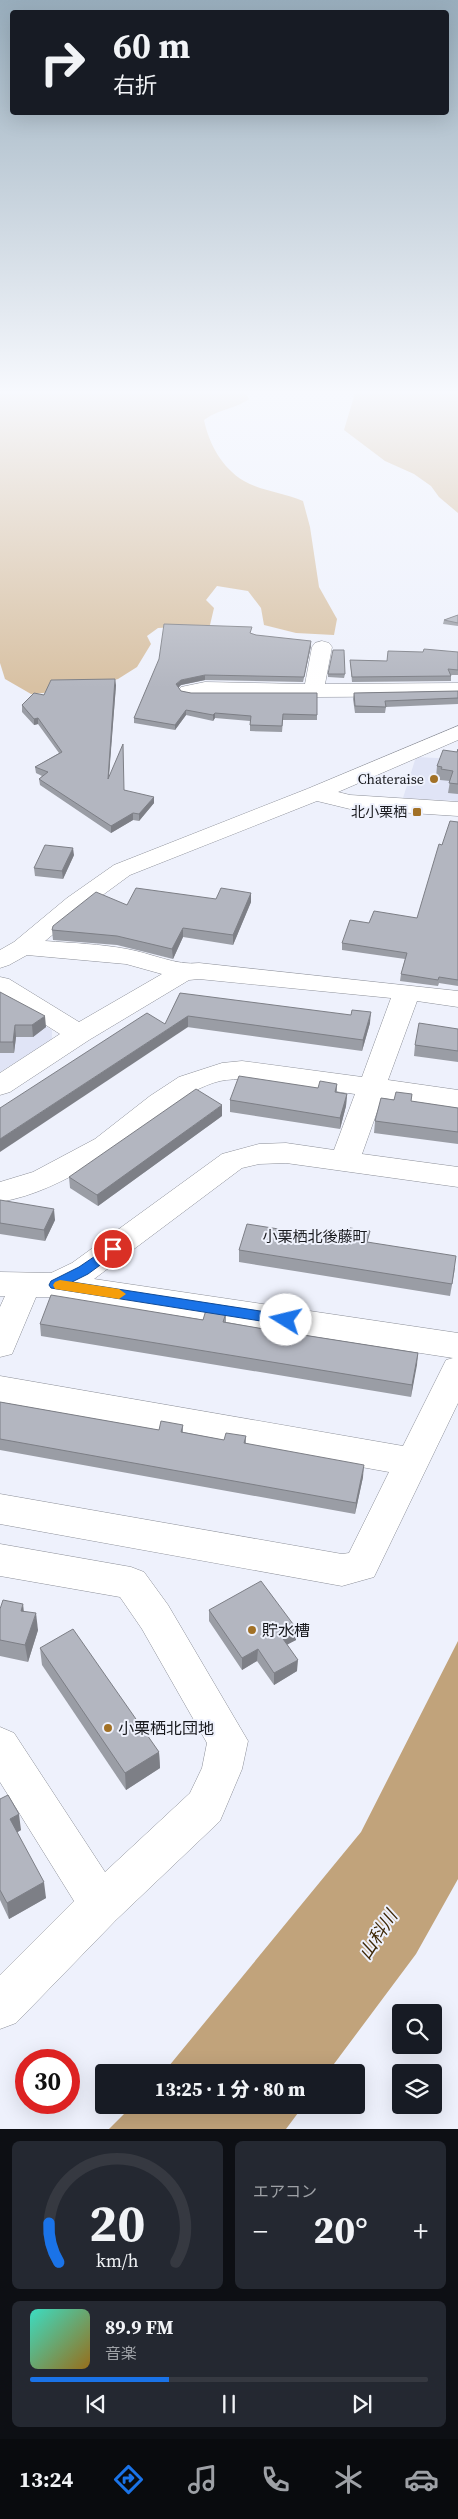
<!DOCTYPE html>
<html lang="ja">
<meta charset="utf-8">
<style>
body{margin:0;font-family:"Source Serif 4","Noto Sans JP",serif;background:#242831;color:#f1f3f6;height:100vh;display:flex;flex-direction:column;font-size:19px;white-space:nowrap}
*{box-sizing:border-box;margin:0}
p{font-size:16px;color:#9ea1a6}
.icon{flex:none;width:28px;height:28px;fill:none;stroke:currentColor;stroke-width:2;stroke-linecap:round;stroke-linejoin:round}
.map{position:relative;height:2129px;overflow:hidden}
.details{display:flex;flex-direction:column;gap:12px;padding:12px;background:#0d0f14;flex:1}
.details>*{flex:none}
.top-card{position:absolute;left:10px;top:10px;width:439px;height:105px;border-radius:5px;box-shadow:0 5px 20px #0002;background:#171b24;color:#f1f3f6;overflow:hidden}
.buttons{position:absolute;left:392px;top:2004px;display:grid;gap:10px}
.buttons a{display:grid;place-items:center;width:50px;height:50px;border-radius:5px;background:#171b24;box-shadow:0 5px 20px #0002;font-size:25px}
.speed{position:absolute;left:15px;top:2049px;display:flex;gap:10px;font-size:25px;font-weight:700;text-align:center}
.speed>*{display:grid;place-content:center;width:65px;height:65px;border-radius:50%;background:#171b24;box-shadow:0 5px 20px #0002;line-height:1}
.speed .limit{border:8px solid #d22;background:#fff;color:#111}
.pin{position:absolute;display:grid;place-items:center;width:42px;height:42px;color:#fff;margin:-21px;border:2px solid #fff;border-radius:50%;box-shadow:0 1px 5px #0007}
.me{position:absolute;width:55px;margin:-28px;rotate:279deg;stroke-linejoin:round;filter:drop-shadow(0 0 4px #0008)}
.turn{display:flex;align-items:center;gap:18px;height:105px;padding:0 20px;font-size:22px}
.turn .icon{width:65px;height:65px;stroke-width:2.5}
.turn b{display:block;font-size:35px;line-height:42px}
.big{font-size:38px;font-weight:800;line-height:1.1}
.details .card{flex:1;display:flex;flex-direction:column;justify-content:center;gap:8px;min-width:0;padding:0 18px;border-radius:8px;background:#242831}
.details .dial{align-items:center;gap:0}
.dial svg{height:130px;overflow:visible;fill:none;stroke:#363941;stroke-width:7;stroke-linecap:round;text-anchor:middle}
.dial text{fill:#f1f3f6;stroke:none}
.song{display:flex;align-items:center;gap:15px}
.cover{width:60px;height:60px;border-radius:8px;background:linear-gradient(135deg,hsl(170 70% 55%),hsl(40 70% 35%))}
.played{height:5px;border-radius:2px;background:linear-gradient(90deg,#1a73e8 35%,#363941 35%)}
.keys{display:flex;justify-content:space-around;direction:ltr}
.heat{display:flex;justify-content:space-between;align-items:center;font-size:28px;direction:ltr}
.details .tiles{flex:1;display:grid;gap:12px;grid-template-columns:1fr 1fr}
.card:last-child{grid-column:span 2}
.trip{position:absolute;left:95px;top:2064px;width:270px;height:50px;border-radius:5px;background:#171b24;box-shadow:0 5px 20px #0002;font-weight:800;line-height:50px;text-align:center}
.tab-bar{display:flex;height:80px;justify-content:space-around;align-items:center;background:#090b0e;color:#9ea1a6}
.tab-bar .icon{width:35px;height:35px}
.tab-bar .current{color:#1a73e8}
.tab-bar b{font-size:22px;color:#f1f3f6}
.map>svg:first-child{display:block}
</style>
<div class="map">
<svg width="458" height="2129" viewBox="0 0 458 2129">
<rect width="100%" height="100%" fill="#eef1fc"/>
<!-- built -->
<g fill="#e0e4f6">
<path d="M416 757 458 759V801L403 798Z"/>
<path d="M0 1000 52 1030V1040L0 1072Z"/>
</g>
<!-- green -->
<g fill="#d8c1a3">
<path d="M0 390H244L249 399C233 410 221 408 204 420 209 444 222 468 244 481 261 491 285 493 303 501L310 527 319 587 337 619 334 635 296 633 264 625 261 608 248 591 217 586 206 600 214 608 210 625 158 628 147 636 151 644 137 667 118 679 77 690 31 694 5 679 0 663Z"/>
<path d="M356 390H458V513L439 497 431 486 414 474 385 461 344 430Z"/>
</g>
<!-- water -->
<g fill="#c1a37b">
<path d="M458 1641V1879L416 1954 328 2072H164L361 1832Z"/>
<path d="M133 2105H304L286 2129H109Z"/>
</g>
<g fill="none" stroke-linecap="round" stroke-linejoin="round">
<defs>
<g id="minor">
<path d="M322 641 329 643 332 647 325 684 458 683V695C382 696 306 699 230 695 216 695 192 698 181 695L178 691 181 687 205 682 305 684 312 647 315 643Z"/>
<path d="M458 726V740L338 792 350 795 458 802V816L350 809 317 801 130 875 85 908 45 941C73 943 100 944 127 949 151 953 176 966 199 963L458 991V1007L417 1001 388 1080 458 1090V1108L382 1098 362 1154 458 1167V1187L286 1163 259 1164 242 1168 94 1279 458 1333V1403L374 1577 342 1586 0 1524V1494L342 1554 349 1553 389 1472 0 1402V1376L403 1446 446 1360 453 1358 56 1297H36L12 1354 0 1357V1307L5 1296H0V1272L51 1273 72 1263 222 1154 259 1144 286 1143 334 1150 355 1094C320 1090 252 1074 220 1081 183 1090 155 1122 127 1145 117 1153 105 1158 94 1164 63 1181 35 1196 0 1202V1182L33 1172 95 1139 150 1096 179 1077 222 1063 242 1061 362 1077 391 998 199 979 189 980 89 1040 10 1092 0 1095V1073L60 1034 0 996V977L9 979 79 1022 162 974 126 964 27 955 9 965 0 968V950L14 942 67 898 114 865 307 789Z"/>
<path d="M0 1544 131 1567 144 1572 168 1605 248 1741 242 1769 220 1821 116 1920 16 2023 0 2029V1975L74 1901 0 1782V1727L14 1733 105 1872 190 1793 202 1768 207 1743 142 1629 120 1597 0 1576Z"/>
</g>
</defs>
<!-- minor casing -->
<use href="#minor" stroke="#8c8f98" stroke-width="1"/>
<!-- minor -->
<use href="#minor" fill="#fff" fill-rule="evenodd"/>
</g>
<!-- wall -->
<g fill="#9a9da5">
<path d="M458 615V626L443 624 444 620Z"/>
<path d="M252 633V634L256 635 311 646 303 682 205 680 181 685 178 688 181 691 191 693H317V720H283L282 732 250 731V721L215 718 213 721 186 715 175 730 134 723V718Z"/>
<path d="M423 652H458V675H451V681L352 682 350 660 387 661Z"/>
<path d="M328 674H345L344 678 328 677Z"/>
<path d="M116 685 109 777 124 790 154 803 139 821 133 820 111 833 40 785 39 779 42 776 36 773 35 767 59 753 38 724 34 725 22 712V705L44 695Z"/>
<path d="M458 691V704L386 707 385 713H355L353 699 354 693Z"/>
<path d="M458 749V794L448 793 450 781 440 780V777H436L437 766 457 752Z"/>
<path d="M458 822V986L439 983 438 986 400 981 401 974 405 959 342 950V943L369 923 417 918 442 845Z"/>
<path d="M74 855 63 879 35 876 34 868Z"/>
<path d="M251 893V902L233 945 183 937 173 959 117 945 53 940 52 930 127 905 216 899Z"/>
<path d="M0 992 46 1027 33 1037H16L14 1053H0Z"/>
<path d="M180 993 370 1023 362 1051 165 1024Z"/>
<path d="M458 1029V1062L414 1056 415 1045Z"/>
<path d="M337 1084V1092L347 1094 346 1106 340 1129 230 1112V1100L318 1088Z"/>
<path d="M412 1094 411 1101 458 1108V1144L374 1133 375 1121 394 1100Z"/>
<path d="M222 1116 98 1206 70 1188 69 1177Z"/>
<path d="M0 1200 55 1220 45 1241 0 1234Z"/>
<path d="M348 1240 369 1242 455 1268 450 1296 239 1262V1250Z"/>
<path d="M226 1313V1322L264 1329 287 1322 286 1332 418 1353 411 1397 41 1336 40 1324 203 1320Z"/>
<path d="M0 1402 159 1430 183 1425V1432L224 1440 246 1436V1443L363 1477 355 1514 0 1450Z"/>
<path d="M0 1609 24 1611 38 1630 28 1662 0 1656Z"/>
<path d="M209 1610 296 1628V1640L287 1644 297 1671 274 1685 257 1661 242 1670 209 1621Z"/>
<path d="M40 1648 159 1752 160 1768 126 1790 42 1665Z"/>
<path d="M0 1799 21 1830 17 1832 46 1898 9 1919 0 1900Z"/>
</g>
<!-- shaded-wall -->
<g fill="#7d7f86">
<path d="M311 641V646L303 682 304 677Z"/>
<path d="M205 675V680L181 685 176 690V684L181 680Z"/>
<path d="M115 679 116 685 108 786V779Z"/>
<path d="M186 710V715L175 730V725Z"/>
<path d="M215 713V718L213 721V715Z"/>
<path d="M38 718V724L34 725V719Z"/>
<path d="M154 797V803L139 821V814Z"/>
<path d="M133 813V820L111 833V826Z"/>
<path d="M73 848 74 855 63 879 62 871Z"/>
<path d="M251 893V902L233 945V935Z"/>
<path d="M183 928V937L173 959 172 949Z"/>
<path d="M371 1012 370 1023 362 1051 363 1040Z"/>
<path d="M45 1016 46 1027 33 1037 32 1025Z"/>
<path d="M188 1016V1027L0 1152V1139Z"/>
<path d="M15 1025 16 1037 14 1053 13 1042Z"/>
<path d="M347 1094 346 1106 340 1129V1118Z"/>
<path d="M222 1105V1116L98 1206 97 1195Z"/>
<path d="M54 1209 55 1220 45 1241 44 1230Z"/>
<path d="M418 1353 417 1365 411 1397 412 1385Z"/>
<path d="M364 1465 363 1477 355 1514 356 1503Z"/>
<path d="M23 1604 25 1621 21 1611Z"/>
<path d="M36 1613 38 1630 28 1662 25 1645Z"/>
<path d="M296 1628V1640L281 1648V1636Z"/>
<path d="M258 1649 257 1661 242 1670V1658Z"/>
<path d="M298 1660 297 1671 274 1685V1673Z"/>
<path d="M159 1752 160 1768 126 1790 125 1773Z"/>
<path d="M19 1814 21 1830 13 1835 10 1819Z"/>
<path d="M44 1882 46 1898 9 1919 7 1903Z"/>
</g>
<!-- building -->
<g fill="#b3b6c0" stroke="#7d7f86">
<path d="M458 615V623L444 620Z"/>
<path d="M164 624 252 627 250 633 256 635 311 641 304 677 205 675 181 680 176 684 181 691 191 693H317V715L283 714 282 726 250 725 251 716 215 713 213 715 186 710 175 725 134 718 159 659Z"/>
<path d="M424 649 458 652V670L448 669 451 676 352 677 350 660 387 661 388 651 423 652Z"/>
<path d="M333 650H344L345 674H328Z"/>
<path d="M115 679 108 779 123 744 124 790 154 797 139 814 133 813 111 826 39 779 48 772 35 767 62 752 38 718 34 719 22 705 34 693 44 695 51 680Z"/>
<path d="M458 691V698L385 701 386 707 355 706 354 693Z"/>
<path d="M458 749V784L449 783 453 771 441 769 442 767 437 766 443 750 457 752Z"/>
<path d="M450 821 458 822V980L439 977 438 980 401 974 407 953 342 943 350 920 369 923 374 911 417 918 439 844 442 845Z"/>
<path d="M45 845 73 848 62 871 34 868Z"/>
<path d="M136 888 216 899 221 888 251 893 233 935 183 928 172 949 117 936 52 930 53 926 96 892 127 905Z"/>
<path d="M0 992 45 1016 32 1025H15L13 1042H0Z"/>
<path d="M180 993 351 1015 352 1010 371 1012 363 1040 188 1016 0 1139V1108L147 1013 165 1024Z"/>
<path d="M419 1023 458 1029V1051L415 1045Z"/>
<path d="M239 1076 318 1088 320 1081 337 1084 335 1092 347 1094 340 1118 230 1100Z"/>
<path d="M196 1089 222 1105 97 1195 69 1177Z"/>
<path d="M396 1092 412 1094 411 1101 458 1108V1132L375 1121 381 1098 394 1100Z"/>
<path d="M0 1200 54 1209 44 1230 0 1223Z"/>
<path d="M247 1224 348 1240 350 1228 370 1231 367 1242 456 1256 452 1284 239 1250Z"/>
<path d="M51 1295 203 1320 206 1310 226 1313 223 1322 264 1329 266 1319 287 1322 284 1332 418 1353 412 1385 40 1324Z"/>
<path d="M0 1402 159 1430 161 1421 183 1425 181 1432 224 1440 226 1433 246 1436 244 1443 364 1465 356 1503 0 1439Z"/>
<path d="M261 1581 296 1628 281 1636 298 1660 274 1673 258 1649 242 1658 209 1610Z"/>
<path d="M3 1600 23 1604 21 1611 36 1613 25 1645 0 1640V1609Z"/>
<path d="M73 1629 159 1752 125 1773 40 1648Z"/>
<path d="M8 1795 19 1814 10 1819 44 1882 7 1903 0 1890V1799Z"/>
</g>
<!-- sky -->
<linearGradient id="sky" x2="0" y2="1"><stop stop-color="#98adbc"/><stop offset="0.57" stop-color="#f7f9fe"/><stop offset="1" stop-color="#f7f9fe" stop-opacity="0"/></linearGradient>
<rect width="458" height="688" fill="url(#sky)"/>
<!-- route -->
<path fill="#1a73e8" stroke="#114b97" d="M113 1244 118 1245 120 1249 118 1252 88 1274 72 1282 286 1315 292 1320 286 1325 51 1288 49 1285 51 1281 79 1267Z"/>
<!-- slow -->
<path fill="#f59e0b" d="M60 1280 119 1289 126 1294 119 1299 55 1289 53 1285 55 1282Z"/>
<!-- markers -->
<g fill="#a27126" stroke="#eef1fc" stroke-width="2">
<circle cx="434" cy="779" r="5"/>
<rect x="412" y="807" width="10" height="10" rx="2.5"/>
<circle cx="252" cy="1630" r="5"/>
<circle cx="108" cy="1728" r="5"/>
</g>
<g text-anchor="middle" stroke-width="4" stroke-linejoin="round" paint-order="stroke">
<!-- poi labels -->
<g font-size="14" fill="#18191d" stroke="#eef1fc" text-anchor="end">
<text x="424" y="784">Chateraise</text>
<text x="407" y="817">北小栗栖</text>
</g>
<!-- neighbourhood labels -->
<g font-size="15" fill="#18191d" stroke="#eef1fc">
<text x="315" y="1242">小栗栖北後藤町</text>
</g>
<!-- near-poi labels -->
<g font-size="16" fill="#18191d" stroke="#eef1fc" text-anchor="start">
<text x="262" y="1636">貯水槽</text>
<text x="118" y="1734">小栗栖北団地</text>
</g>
<!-- near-water labels -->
<g font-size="18" font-style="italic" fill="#3d2706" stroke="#eef1fc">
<text transform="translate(378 1935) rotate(-57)" y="6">山科川</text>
</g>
</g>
</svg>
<div class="buttons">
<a><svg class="icon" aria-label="search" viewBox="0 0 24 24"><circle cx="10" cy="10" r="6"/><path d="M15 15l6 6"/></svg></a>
<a><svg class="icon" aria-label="layers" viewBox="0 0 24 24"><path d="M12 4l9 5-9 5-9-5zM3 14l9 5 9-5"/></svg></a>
</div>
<div class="speed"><div class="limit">30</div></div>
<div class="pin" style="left:113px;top:1249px;background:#d93025"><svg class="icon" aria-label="arrive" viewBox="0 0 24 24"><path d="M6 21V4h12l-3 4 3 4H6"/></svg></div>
<svg class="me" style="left:286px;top:1320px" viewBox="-20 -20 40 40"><circle r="19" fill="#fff"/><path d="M0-13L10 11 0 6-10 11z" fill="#1a73e8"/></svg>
<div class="trip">13:25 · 1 分 · 80 m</div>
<div class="top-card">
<div class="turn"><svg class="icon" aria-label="right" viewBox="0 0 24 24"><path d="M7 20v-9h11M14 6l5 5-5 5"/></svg><div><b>60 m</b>右折</div></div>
</div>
</div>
<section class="details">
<div class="tiles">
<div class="card dial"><svg viewBox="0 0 100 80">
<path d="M14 69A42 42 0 1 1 86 69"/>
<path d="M14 69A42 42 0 0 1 8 45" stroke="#1a73e8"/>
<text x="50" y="56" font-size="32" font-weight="700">20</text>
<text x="50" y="72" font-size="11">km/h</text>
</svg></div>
<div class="card"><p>エアコン</p>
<div class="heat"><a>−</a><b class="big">20°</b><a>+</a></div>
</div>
<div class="card">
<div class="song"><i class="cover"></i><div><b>89.9 FM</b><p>音楽</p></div></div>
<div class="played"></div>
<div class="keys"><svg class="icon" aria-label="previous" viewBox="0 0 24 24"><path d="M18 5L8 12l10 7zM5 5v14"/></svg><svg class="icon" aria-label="pause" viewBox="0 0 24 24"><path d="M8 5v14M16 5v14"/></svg><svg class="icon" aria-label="next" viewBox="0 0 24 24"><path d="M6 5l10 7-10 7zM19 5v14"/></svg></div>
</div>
</div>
</section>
<nav class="tab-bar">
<b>13:24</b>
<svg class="icon current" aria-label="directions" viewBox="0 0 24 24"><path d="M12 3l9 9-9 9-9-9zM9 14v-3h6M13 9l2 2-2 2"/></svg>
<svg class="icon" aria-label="music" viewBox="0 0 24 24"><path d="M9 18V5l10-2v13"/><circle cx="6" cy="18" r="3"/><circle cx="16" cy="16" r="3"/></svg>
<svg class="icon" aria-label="phone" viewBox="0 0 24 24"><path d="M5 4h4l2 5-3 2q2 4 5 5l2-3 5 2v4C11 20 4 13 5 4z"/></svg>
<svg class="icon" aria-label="climate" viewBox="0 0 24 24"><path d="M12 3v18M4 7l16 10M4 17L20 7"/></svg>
<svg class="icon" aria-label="car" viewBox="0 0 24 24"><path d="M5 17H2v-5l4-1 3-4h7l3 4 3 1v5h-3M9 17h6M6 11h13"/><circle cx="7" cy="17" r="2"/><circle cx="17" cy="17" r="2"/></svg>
</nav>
